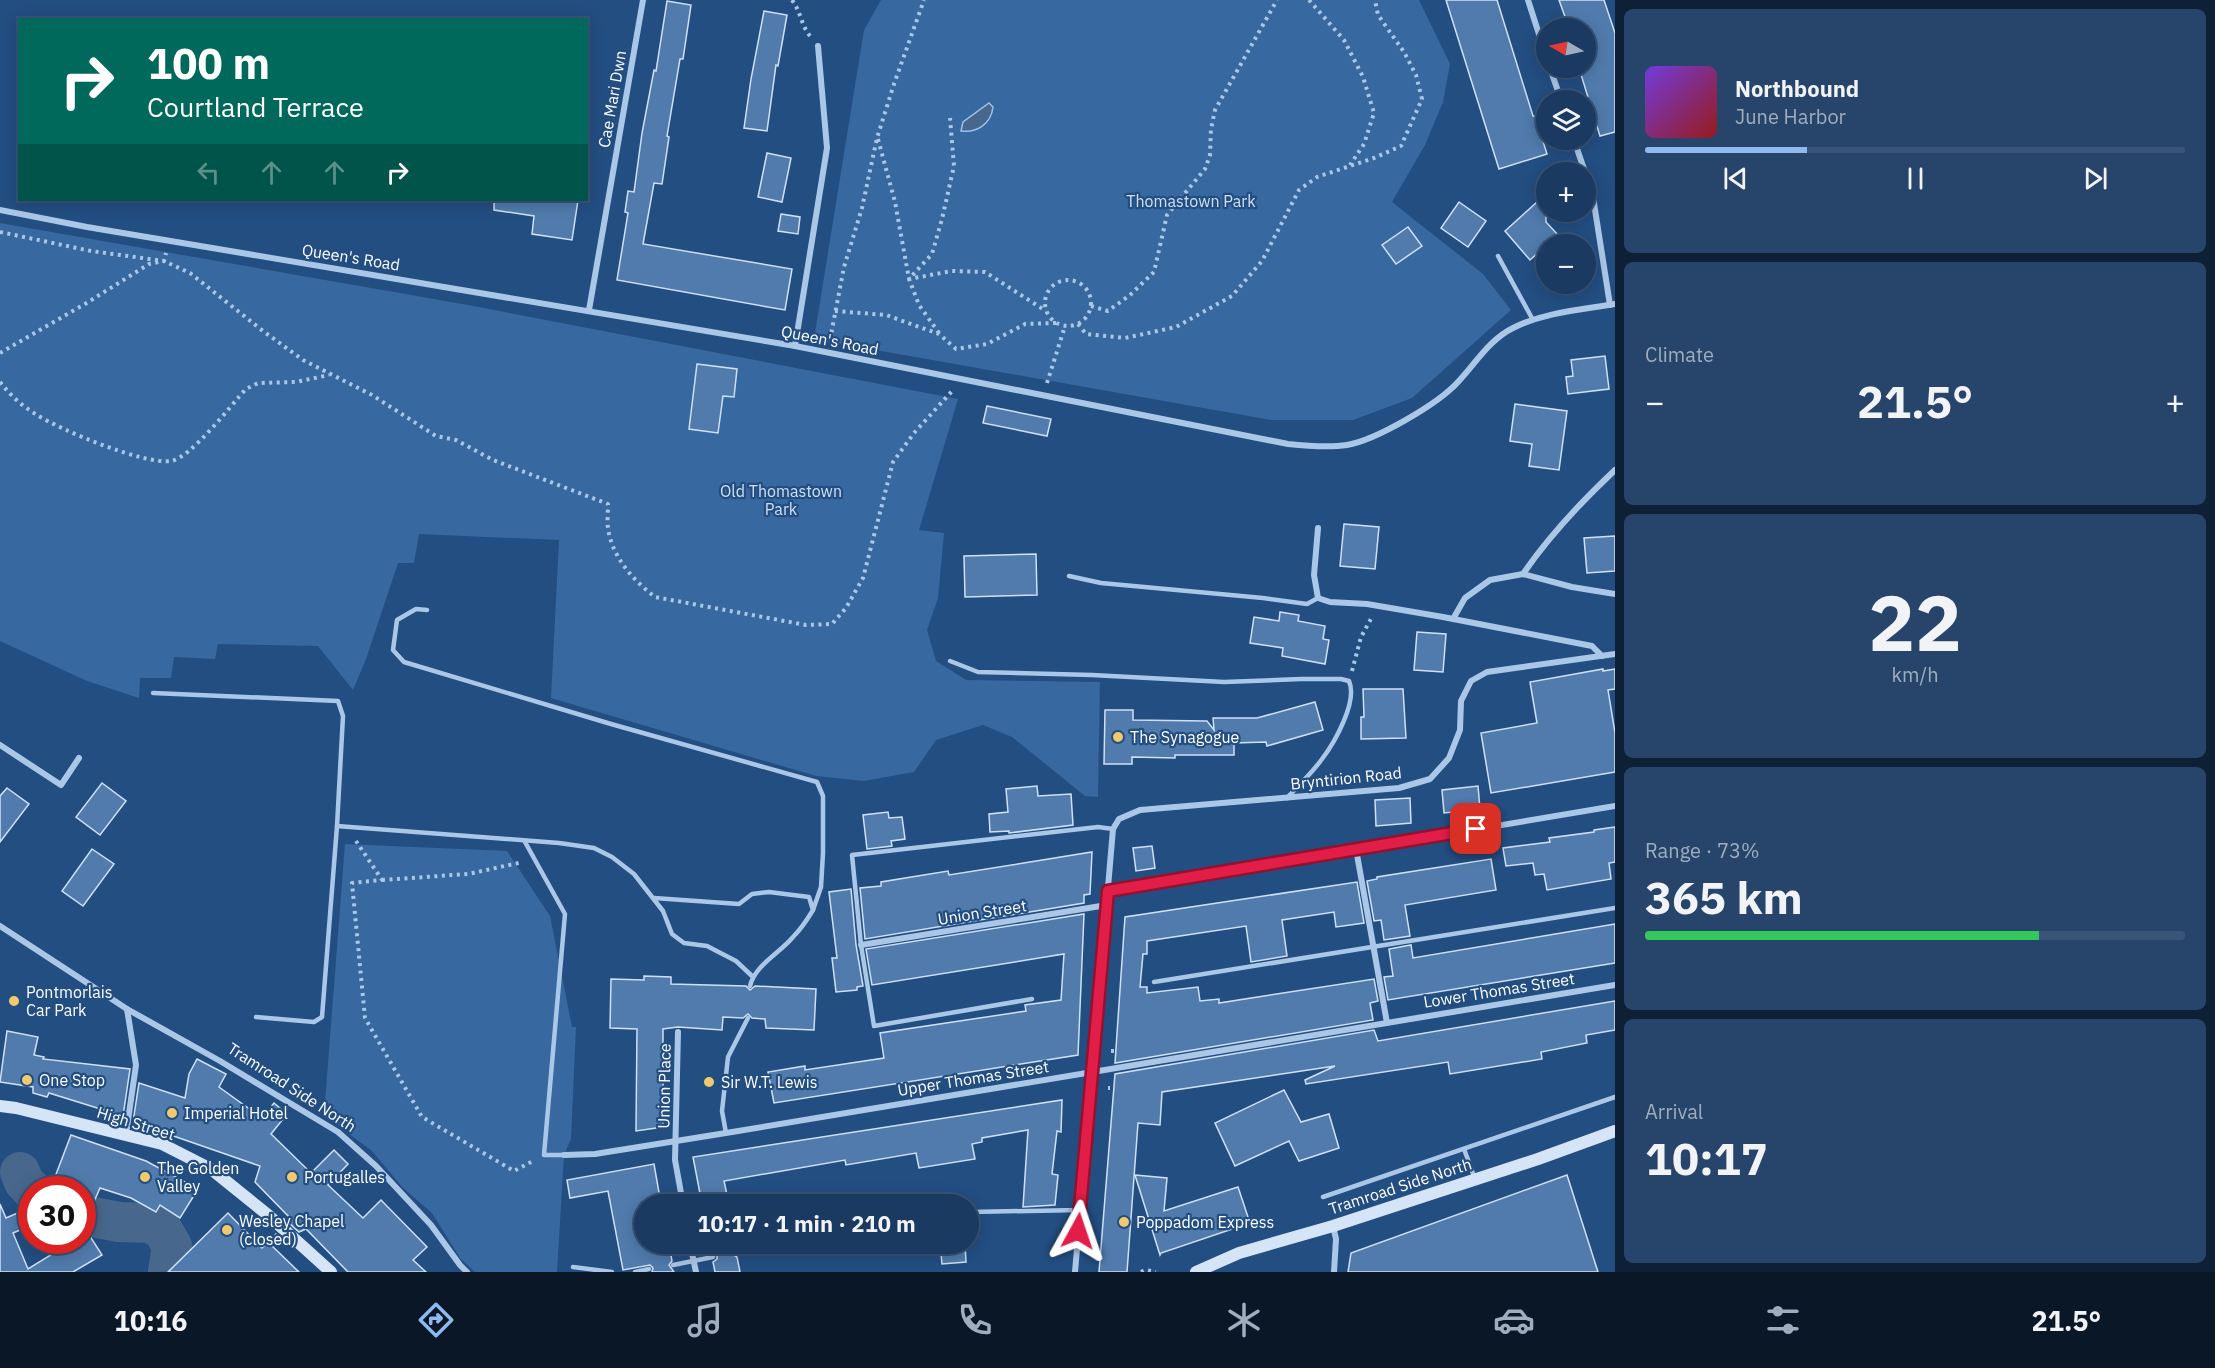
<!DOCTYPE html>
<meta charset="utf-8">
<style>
body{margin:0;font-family:"IBM Plex Sans",sans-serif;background:#27456b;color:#f1f3f6;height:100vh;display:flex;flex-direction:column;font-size:22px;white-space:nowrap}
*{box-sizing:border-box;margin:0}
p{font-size:20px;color:#9fadbe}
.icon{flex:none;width:33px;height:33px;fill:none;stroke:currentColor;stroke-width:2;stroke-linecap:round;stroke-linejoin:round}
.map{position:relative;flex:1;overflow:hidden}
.drawer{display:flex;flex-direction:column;gap:9px;padding:9px;background:#0e2036;width:600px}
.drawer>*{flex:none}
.hud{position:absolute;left:18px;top:18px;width:570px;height:183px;border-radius:0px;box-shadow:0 3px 15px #0003,0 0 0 2px #385477;background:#00695c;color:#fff;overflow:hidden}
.needle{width:39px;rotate:279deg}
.fabs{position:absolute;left:1536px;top:18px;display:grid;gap:12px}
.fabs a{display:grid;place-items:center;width:60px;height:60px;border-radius:50%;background:#1a3a62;box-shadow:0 3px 15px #0003,0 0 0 2px #385477;font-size:30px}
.speed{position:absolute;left:18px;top:1176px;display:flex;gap:12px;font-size:30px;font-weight:700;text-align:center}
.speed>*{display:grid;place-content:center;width:78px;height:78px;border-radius:50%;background:#1a3a62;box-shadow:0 3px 15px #0003,0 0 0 2px #385477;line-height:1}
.speed .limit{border:9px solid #d22;background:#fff;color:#111}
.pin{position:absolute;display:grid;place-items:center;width:51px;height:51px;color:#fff;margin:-26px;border-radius:12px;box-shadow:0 3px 9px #0006}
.me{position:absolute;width:66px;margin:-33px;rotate:5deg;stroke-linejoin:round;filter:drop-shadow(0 0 4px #0008)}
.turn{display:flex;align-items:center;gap:21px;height:126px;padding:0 30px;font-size:27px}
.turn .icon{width:78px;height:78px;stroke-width:2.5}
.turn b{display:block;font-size:42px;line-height:51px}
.lanes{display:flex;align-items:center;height:57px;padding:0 30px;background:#0003;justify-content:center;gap:30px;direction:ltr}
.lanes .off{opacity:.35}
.big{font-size:45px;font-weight:700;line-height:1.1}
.drawer .card{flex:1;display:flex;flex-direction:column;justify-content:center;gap:9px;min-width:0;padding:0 21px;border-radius:9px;background:#27456b}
.drawer .dial{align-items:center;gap:0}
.dial b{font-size:78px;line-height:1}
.song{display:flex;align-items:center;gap:18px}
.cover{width:72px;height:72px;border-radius:9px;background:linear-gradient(135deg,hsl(260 70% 55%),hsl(0 70% 35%))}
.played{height:6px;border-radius:3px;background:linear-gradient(90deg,#90b9f0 30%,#385477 30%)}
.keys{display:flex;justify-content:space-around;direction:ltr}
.heat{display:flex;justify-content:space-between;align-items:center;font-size:33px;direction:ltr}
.charge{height:9px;border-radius:4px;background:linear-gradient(90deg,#34c759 73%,#385477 0)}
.trip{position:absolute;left:634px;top:1194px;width:345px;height:60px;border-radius:30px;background:#1a3a62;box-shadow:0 3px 15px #0003,0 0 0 2px #385477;font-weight:700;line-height:60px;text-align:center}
.tabs{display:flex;height:96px;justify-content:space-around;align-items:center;background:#0a1727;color:#9fadbe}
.tabs .icon{width:42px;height:42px}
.tabs .current{color:#90b9f0}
.tabs b{font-size:27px;color:#f1f3f6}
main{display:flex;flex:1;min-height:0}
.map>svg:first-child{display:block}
</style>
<main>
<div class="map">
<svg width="1615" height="1272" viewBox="0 0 1615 1272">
<rect width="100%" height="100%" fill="#234e82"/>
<!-- green -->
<g fill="#3768a0">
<path d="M881 0H1419L1450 64 1443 102 1425 145 1392 202 1483 274 1511 310 1412 398 1353 420H1271L814 339 864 30Z"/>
<path d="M0 223 468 305 958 399 919 530 944 533 938 598 927 630 936 661 966 680 1100 682 1098 797 1085 796 1012 737 983 725 936 740 914 772 864 781 816 776 551 698 559 540 419 534 414 563H398L366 659 353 690 318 646 218 644 215 659 174 657 171 678H140L139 698 87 681 0 641Z"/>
<path d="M345 844 507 851 550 916 572 1027H576L571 1139 564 1155 557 1272H475L460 1258 432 1213 403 1188 372 1151 324 1115Z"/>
</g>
<!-- water -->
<path fill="#47678c" stroke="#9fc2e8" stroke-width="1.5" d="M989 103 993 107C991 124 977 133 961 131L963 122Z"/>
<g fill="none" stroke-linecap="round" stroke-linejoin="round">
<!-- river -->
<g stroke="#47678c" stroke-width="40">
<path d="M20 1172 24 1182 32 1190"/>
<path d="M82 1215 119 1222 149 1223 162 1229 172 1246 168 1272"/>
</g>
</g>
<!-- building -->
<g fill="#507bac" stroke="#cee1f6" stroke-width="1.5">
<path d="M1446 0H1497L1533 116H1535L1547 154 1499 169Z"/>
<path d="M1559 0H1604L1615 33V132L1600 136 1579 68H1586V28H1569Z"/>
<path d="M667 1 691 5 683 59H680L667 136 669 137 662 184 654 183 643 244 792 269 785 310 617 280 628 213 625 212 628 191 634 192 642 133 654 70 656 71Z"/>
<path d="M764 11 787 15 778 66 776 65 767 131 744 128 751 79Z"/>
<path d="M767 153 791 158 782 202 758 197Z"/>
<path d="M1546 194V222L1558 235 1530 260 1505 231Z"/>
<path d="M494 200H578L572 240 532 234 534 216 494 210Z"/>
<path d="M1459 202 1486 221 1468 247 1441 228Z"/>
<path d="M781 214 800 217 798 234 778 231Z"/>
<path d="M1408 227 1422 246 1396 264 1382 245Z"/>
<path d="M1605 356 1609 389 1568 394 1566 377 1573 376 1571 360Z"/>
<path d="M697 364 737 369 734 397 723 396 718 433 689 429Z"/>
<path d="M1515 404 1567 411 1559 470 1529 466 1532 444 1510 441Z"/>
<path d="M987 406 1051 419 1047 436 983 423Z"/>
<path d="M1344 524 1379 527 1375 569 1340 566Z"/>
<path d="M1615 536V571L1587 573 1584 538Z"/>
<path d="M1036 554 1037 595 965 597 964 556Z"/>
<path d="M1280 612 1299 615 1298 621 1325 626 1323 639 1329 640 1325 664 1282 656 1283 648 1250 643 1254 617 1279 621Z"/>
<path d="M1417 632 1446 634 1443 672 1414 670Z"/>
<path d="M1603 669V671L1615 669V689L1608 690 1615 733V772L1491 793 1481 733 1537 723 1530 682Z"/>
<path d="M1363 689H1403L1406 738 1361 739V717H1364Z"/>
<path d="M1315 702 1323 730 1267 746 1266 742 1234 743V755H1175V758L1132 757V764H1104L1105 710H1133V720L1207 721 1214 730 1213 718H1257Z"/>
<path d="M102 783 126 801 100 835 76 817Z"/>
<path d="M1037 786 1038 796 1071 794 1073 825 1009 833V831L990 832 989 814 1008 812 1006 789Z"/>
<path d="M1478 786 1480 809 1444 813 1442 790Z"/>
<path d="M7 788 29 804 0 842V796Z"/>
<path d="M1410 798 1411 823 1376 826 1375 800Z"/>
<path d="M888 812 889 818 902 817 905 839 891 841 892 846 867 849 863 815Z"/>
<path d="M1615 827V862L1609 863 1611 879 1547 890 1544 874 1535 875 1533 863 1506 866 1503 848 1550 842 1549 838 1594 832V830Z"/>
<path d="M1152 846 1155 868 1136 871 1133 848Z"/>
<path d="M92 849 114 864 83 906 62 891Z"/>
<path d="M1092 852 1090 894 1084 895V903L865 939 860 888 881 886V882L948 871 949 875Z"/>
<path d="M1491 859 1496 890 1405 905 1410 936 1384 940 1381 920 1374 921 1367 881 1377 879V877Z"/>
<path d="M1357 882 1364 923 1336 927 1334 912 1282 920 1287 956 1251 962 1246 926 1147 941V954H1143L1140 987H1147V993L1198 987 1200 1001 1219 999V1003L1374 979 1378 1001 1370 1003 1373 1020 1115 1063 1125 917Z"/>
<path d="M851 889 856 945 863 986 857 987V990L836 992 832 958H837L829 892Z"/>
<path d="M1084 914 1078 1055 774 1103 768 1072 805 1066V1070L884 1058 880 1033 1026 1011 1025 1005 1061 1000 1064 954 872 985 866 949Z"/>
<path d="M1615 924V963L1388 1000 1384 977 1393 976 1389 949 1411 945 1413 958Z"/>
<path d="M644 976 671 977V984L746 986 750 990 755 986 816 989 814 1030 766 1028 765 1019 752 1018 748 1014 743 1018 723 1017 722 1030 678 1027 663 1029V1127L636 1131 637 1029 610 1028 611 979 644 980Z"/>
<path d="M1615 1001V1030L1586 1035 1587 1043 1541 1052 1542 1059 1450 1074 1448 1062 1306 1084 1305 1080 1335 1066 1162 1092 1160 1125 1138 1123 1127 1272H1099L1115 1074 1374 1030 1378 1041Z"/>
<path d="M7 1031 38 1037 34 1055 44 1057 43 1059 130 1069 123 1116 49 1093 47 1097 33 1093V1087L0 1082Z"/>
<path d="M197 1059 226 1074 219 1087 262 1118 274 1103 287 1114 271 1134 311 1173 334 1150 348 1164 328 1185 363 1218 381 1200 427 1247 413 1260 426 1272H348L306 1229 299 1232 288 1222 290 1218 255 1182 260 1166 133 1122 139 1083 185 1098 189 1074Z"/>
<path d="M1284 1090 1301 1122 1329 1114 1339 1148 1299 1161 1289 1141 1235 1166 1215 1123Z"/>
<path d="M1062 1100 1061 1132 1057 1131 1052 1174 1058 1175 1055 1205 1023 1207 1028 1130 982 1138V1142L972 1144 975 1159 919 1168 916 1153 846 1165 845 1160 724 1181 729 1204H702L693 1157Z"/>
<path d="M71 1135 146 1161 198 1189 180 1218 160 1205 156 1212 131 1198 100 1188 82 1229V1190H50Z"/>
<path d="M654 1164 661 1204H645V1244H669L672 1261 669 1265 674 1272H652L653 1268 650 1265 623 1270 608 1191 570 1198 567 1180Z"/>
<path d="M1135 1175 1167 1178 1164 1211 1238 1187 1250 1223 1161 1253 1160 1255Z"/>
<path d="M1567 1175 1598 1272H1348L1351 1253Z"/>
<path d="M0 1204 6 1218 27 1209 32 1220V1225L13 1233 28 1269 75 1240H82V1236L88 1233 102 1255 73 1272H0Z"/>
<path d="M228 1213 262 1248 276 1234 282 1239 270 1244 299 1272H168Z"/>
<path d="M710 1244H734L735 1249 732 1254 737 1257 740 1272H715L713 1262 717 1259V1256L712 1253Z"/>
<path d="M940 1244H965L966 1262 942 1264Z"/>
</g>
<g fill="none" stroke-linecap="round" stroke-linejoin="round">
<!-- path -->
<g stroke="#abc7e7" stroke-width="4" stroke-dasharray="3 4.5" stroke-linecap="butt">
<path d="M792 0C801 12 801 25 810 36"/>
<path d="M1309 0 1344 40 1363 77 1374 113 1364 144 1350 165"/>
<path d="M878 139 895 202 909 279 952 271 985 272 1046 311"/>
<path d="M0 232 91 251 164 261 190 273 263 331 303 360 372 395 436 436 456 440 493 460 608 504C608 512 607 521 608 528 612 557 633 580 655 597L806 625 832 624 846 608 863 578 893 462 914 433 953 390"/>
<circle cx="1068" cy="303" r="23"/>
<path d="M1091 306 1108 311 1130 295 1154 272 1167 215 1205 169 1210 155 1211 129 1215 110 1277 0"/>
<path d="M835 311 886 315 939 334 956 349 987 344 1025 324 1056 323"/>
<path d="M1078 324 1086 334 1125 338 1176 327 1232 296 1262 261 1299 190 1317 177 1374 158 1401 146 1422 99 1416 75 1404 52 1378 15 1375 0"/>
<path d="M939 333 919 305 909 279 932 254 942 219 954 166 950 118"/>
<path d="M830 340 844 267 862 208 877 138 894 84 924 0"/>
<path d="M0 353 85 304 149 264 164 261 166 253"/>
<path d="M0 382C11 396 22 406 37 415 61 430 144 465 171 461 191 458 231 405 246 389L258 383 296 382 329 375"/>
<path d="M1047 383 1065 326"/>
<path d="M1352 671 1361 637 1372 617"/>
<path d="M356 841 382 880 352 883 365 1018 422 1117 514 1171 533 1161"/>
<path d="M382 880 468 874 523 862"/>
<path d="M1111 1051H1114"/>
<path d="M1108 1088H1110"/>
<path d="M1141 1272 1145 1270 1156 1272"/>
</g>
<!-- lane -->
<g stroke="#abc7e7" stroke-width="4.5">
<path d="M1498 256 1533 320"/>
<path d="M1069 576 1101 583 1263 598 1307 604 1318 598"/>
<path d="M427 610 416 609 397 620 393 650 404 662 611 724 817 782 823 796V853L821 887 813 910"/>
<path d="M950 661 978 672 1092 675 1224 682 1301 679H1341L1349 681C1358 701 1335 742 1322 759 1312 773 1299 785 1287 798"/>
<path d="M153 693 338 701 343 716 337 826 322 1017 314 1022 256 1017"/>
<path d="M337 826 559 843 594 848 612 857 634 874 663 911 672 934 684 943 707 946 736 961 752 976"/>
<path d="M525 842 565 914 544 1155H564"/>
<path d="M654 898 739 904 752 894 769 892 809 897 813 910C807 920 801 929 793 937 780 953 755 965 750 986"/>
<path d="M1154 982 1615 908"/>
<path d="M1032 999 874 1026 861 945 852 855 1098 827 1113 829"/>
<path d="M726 1133 722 1111 728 1057 748 1018"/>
<path d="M1464 1149 1475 1179"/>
<path d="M1323 1197 1615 1097"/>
<path d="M969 1212 1080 1210"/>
<path d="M736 1253 781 1244"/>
<path d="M673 1265 713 1257"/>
<path d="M573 1267 612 1272"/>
<path d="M635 1272 649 1269"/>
</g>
<!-- street -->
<g stroke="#abc7e7" stroke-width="6">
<path d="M1528 0 1546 56"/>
<path d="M1550 68 1561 100"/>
<path d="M1574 140 1585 172"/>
<path d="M1586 174 1593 197 1610 305"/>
<path d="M0 210 87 227 795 346 1288 444C1307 446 1328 448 1347 445 1376 440 1438 404 1458 382 1475 364 1490 339 1513 328 1545 312 1580 310 1615 304"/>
<path d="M589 310 643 0"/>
<path d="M795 346 827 148 818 46"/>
<path d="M1318 528 1314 575 1318 598 1330 602 1367 604 1443 617 1592 646 1602 656"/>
<path d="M1523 574C1549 536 1581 502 1615 470"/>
<path d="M1453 619 1465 598 1490 580 1523 574 1572 587 1615 594"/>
<path d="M0 745 61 785 79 758"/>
<path d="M1356 849 1387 1023"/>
<path d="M1108 891 1615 806"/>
<path d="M0 926 127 1009 220 1061 338 1132 376 1166 431 1225 460 1265 467 1272"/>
<path d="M861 945 1107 905"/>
<path d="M678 1032 675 1160 683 1204"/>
<path d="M126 1134 136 1065 127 1009"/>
<path d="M564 1155 595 1154 726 1133 1615 985"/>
<path d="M1333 1226 1336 1239 1334 1272"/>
<path d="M690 1244 696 1272"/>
<path d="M1075 1272 1113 829 1119 819 1140 810 1399 788 1430 779 1449 758 1460 730 1461 701 1471 681 1487 672 1615 654"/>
</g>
<!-- secondary -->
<g stroke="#d5e4f6" stroke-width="12">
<path d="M0 1106 16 1108 162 1144 211 1169 268 1215 331 1272"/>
<path d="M1196 1272 1239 1253 1333 1226 1538 1159 1615 1131"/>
</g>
</g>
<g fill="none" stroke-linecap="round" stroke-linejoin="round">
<defs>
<path id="route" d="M1078 1231 1108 891 1476 829"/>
</defs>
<!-- route casing -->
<use href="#route" stroke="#92132f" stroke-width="15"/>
<!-- route -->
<use href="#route" stroke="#e11d48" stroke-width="10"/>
</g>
<!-- markers -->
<g fill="#f2ca6e" stroke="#234e82" stroke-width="2">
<circle cx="1118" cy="737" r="6"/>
<circle cx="14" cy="1001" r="6"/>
<circle cx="27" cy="1080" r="6"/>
<circle cx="709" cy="1082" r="6"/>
<circle cx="172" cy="1113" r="6"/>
<circle cx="145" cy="1177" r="6"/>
<circle cx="292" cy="1177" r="6"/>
<circle cx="1124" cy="1222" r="6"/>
<circle cx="227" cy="1230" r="6"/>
</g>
<g text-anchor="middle" stroke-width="4.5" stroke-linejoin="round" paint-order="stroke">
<!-- street labels -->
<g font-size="16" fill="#fff" stroke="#234e82">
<text transform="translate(612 99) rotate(-80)" y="6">Cae Mari Dwn</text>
<text transform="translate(351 257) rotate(9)" y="6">Queen's Road</text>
<text transform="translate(830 340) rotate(11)" y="6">Queen's Road</text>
<text transform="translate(1346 778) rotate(-6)" y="6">Bryntirion Road</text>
<text transform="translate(982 912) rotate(-9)" y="6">Union Street</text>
<text transform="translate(1499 990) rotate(-9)" y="6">Lower Thomas Street</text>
<text transform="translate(973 1078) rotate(-9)" y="6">Upper Thomas Street</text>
<text transform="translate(664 1086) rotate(-89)" y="6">Union Place</text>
<text transform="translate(292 1087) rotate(33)" y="6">Tramroad Side North</text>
<text transform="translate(136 1123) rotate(17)" y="6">High Street</text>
<text transform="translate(1400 1186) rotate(-18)" y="6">Tramroad Side North</text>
</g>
<!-- park labels -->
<g font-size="16" fill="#cee1f6" stroke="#234e82">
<text x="1191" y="207">Thomastown Park</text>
<text x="781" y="497">Old Thomastown<tspan x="781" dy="18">Park</tspan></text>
</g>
<!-- poi labels -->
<g font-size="16" fill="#fff" stroke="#234e82" text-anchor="start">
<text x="1130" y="743">The Synagogue</text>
<text x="26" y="998">Pontmorlais<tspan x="26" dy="18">Car Park</tspan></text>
<text x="39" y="1086">One Stop</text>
<text x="721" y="1088">Sir W.T. Lewis</text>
<text x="184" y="1119">Imperial Hotel</text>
<text x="157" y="1174">The Golden<tspan x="157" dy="18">Valley</tspan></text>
<text x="304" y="1183">Portugalles</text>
<text x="239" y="1227">Wesley Chapel<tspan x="239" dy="18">(closed)</tspan></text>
<text x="1136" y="1228">Poppadom Express</text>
</g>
</g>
</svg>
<div class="fabs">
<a><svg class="needle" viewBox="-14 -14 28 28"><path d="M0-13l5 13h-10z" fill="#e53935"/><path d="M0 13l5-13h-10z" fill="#9fadbe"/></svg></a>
<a><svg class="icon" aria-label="layers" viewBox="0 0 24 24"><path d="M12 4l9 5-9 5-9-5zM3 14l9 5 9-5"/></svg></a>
<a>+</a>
<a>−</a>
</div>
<div class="speed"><div class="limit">30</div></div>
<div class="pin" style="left:1476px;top:829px;background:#d93025"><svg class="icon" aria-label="arrive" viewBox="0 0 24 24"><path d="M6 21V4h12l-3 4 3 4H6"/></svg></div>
<svg class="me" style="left:1078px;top:1231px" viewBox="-20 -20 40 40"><path d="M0-17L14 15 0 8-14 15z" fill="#e11d48" stroke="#fff" stroke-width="4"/></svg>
<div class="trip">10:17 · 1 min · 210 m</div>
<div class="hud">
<div class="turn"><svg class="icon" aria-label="right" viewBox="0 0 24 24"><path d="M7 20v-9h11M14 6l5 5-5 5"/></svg><div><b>100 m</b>Courtland Terrace</div></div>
<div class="lanes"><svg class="icon off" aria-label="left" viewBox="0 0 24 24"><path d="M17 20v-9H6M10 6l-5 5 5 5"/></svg><svg class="icon off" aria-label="ahead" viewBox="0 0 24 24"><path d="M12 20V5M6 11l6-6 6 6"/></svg><svg class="icon off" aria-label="ahead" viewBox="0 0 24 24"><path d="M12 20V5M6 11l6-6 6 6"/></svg><svg class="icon" aria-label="right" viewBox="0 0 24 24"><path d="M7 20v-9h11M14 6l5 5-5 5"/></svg></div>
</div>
</div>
<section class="drawer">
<div class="card">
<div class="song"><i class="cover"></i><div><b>Northbound</b><p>June Harbor</p></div></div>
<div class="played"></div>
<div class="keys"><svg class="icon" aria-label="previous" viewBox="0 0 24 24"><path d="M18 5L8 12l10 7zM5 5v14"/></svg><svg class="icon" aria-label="pause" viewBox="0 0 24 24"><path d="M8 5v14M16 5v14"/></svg><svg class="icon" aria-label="next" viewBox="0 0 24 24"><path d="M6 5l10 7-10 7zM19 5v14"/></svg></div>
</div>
<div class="card"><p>Climate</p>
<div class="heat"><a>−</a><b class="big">21.5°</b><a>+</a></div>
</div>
<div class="card dial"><b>22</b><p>km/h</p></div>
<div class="card"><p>Range · 73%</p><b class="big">365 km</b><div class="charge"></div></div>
<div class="card"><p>Arrival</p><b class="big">10:17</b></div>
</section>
</main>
<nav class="tabs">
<b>10:16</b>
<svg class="icon current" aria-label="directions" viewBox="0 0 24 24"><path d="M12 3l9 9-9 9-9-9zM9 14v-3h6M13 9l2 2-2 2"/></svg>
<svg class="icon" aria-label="music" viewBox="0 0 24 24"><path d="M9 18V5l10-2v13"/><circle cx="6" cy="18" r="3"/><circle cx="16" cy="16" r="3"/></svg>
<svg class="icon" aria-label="phone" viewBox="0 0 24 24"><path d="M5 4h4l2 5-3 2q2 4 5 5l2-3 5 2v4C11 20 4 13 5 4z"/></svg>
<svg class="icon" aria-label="climate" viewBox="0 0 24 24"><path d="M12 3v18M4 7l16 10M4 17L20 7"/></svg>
<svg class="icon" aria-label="car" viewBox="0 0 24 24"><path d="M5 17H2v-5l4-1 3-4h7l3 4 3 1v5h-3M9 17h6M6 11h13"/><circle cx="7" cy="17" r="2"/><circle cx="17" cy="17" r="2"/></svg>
<svg class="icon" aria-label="filters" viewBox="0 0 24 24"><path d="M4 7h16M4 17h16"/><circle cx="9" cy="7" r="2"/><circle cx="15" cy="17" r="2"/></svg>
<b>21.5°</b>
</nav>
